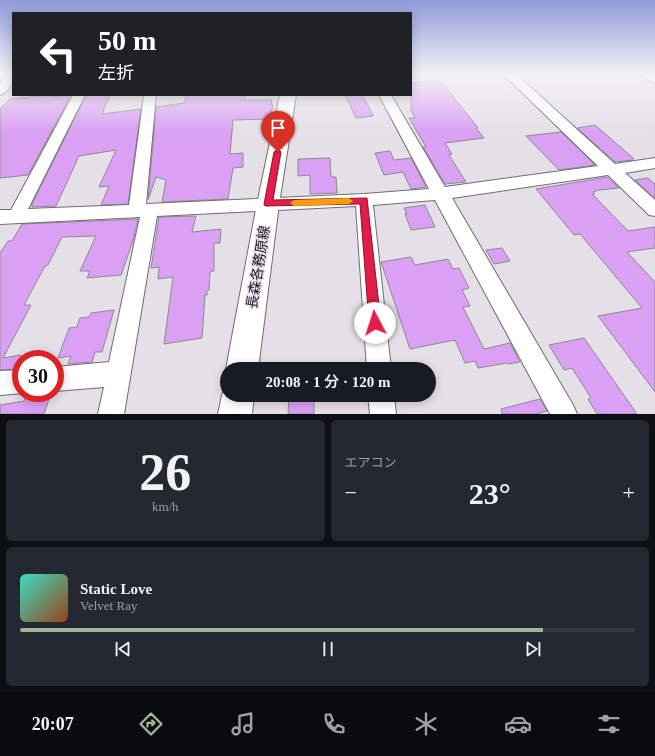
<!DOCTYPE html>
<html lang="ja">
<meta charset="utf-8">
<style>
body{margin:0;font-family:"Times New Roman","Noto Sans JP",serif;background:#242831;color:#f1f3f6;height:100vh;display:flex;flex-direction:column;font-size:15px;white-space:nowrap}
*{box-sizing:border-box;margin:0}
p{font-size:13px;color:#9ea1a6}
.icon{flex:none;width:22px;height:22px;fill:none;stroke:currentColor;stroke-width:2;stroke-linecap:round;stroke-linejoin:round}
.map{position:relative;height:414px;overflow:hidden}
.side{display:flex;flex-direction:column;gap:6px;padding:6px;background:#0d0f14;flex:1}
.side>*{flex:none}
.hud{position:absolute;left:12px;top:12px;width:400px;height:84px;border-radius:0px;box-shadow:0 2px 10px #0003;background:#202124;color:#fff;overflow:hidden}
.speed{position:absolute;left:12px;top:350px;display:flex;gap:8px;font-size:20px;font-weight:700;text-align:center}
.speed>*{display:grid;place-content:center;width:52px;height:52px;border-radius:50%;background:#171b24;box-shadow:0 2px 10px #0003;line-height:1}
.speed .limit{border:6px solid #d22;background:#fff;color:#111}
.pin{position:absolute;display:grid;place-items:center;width:34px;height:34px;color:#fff;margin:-41px -17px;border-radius:50% 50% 50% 0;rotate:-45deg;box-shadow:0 0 4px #0007}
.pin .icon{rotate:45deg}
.me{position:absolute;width:44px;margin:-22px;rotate:355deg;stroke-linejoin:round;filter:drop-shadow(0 0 3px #0008)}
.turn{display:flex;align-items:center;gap:14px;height:84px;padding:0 20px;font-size:18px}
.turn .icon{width:52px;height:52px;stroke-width:2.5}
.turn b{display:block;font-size:28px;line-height:34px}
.big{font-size:30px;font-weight:600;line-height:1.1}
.side .widget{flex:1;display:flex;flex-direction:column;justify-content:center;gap:6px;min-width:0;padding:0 14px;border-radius:6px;background:#242831}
.side .dial{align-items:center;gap:0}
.dial b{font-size:52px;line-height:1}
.song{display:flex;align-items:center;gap:12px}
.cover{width:48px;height:48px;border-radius:6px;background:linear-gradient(135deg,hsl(170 70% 55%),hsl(20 70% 35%))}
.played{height:4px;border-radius:2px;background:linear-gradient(90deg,#a1b598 85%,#363941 85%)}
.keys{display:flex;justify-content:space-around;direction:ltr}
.heat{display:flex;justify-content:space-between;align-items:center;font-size:22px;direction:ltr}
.side .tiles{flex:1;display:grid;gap:6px;grid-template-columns:1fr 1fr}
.widget:last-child{grid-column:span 2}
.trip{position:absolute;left:220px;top:362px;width:216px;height:40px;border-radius:20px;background:#171b24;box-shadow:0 2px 10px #0003;font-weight:600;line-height:40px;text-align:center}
.tab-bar{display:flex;height:64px;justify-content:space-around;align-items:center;background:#090b0e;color:#9ea1a6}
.tab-bar .icon{width:28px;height:28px}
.tab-bar .active{color:#a1b598}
.tab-bar b{font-size:18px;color:#f1f3f6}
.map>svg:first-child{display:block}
</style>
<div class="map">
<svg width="655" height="414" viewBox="0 0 655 414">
<rect width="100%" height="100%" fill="#e5dfe8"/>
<!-- building -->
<g fill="#d9a0f3" stroke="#8e8890">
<path d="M440 80 478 128H476L484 138 445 143 452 154 449 155 466 182 445 184 423 147H426L409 118H415L411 110V83Z"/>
<path d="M51 95 50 97 71 95 28 175 0 178V109L10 99Z"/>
<path d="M86 95H110L102 114 141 109 128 204 101 205 109 186 99 187 116 150 79 156 56 206 32 207 33 205 31 206Z"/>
<path d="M186 95H245V100H272L271 105H273L270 119 233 120 230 154 243 153V167L233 168 228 199 162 202 166 180 156 177 148 200 156 107 184 103Z"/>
<path d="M345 95H363L373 116 356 118Z"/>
<path d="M595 125 633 158V160L615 162 577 128Z"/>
<path d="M561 132 595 165 559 170 526 136Z"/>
<path d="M390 151 394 160 411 158 426 187 411 189 403 172 384 175 375 153Z"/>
<path d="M330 158 331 177H336L337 193 310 194V175L298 176V159Z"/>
<path d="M607 177 619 188 599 190 593 192 595 194H592L628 231 655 227V248L627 252 655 282V392L598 316 642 308 580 234 574 235 536 189Z"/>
<path d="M648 178 655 184V198L635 180Z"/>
<path d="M425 205 435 227 411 230 405 214H407L404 208Z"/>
<path d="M196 216 192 232 221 229 220 243H214V271L210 272 209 290 207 291V295H205L202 338 164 344 173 277 158 279 159 267 151 268 159 217Z"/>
<path d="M138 219 133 241 121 275 87 278 90 271H80L96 236 62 237 48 265 45 266 24 305H31L3 358 21 355V369L0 370V253L8 241H12L22 224Z"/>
<path d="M502 248 510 261 494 264 486 250Z"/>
<path d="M411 257 415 265 448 259 453 269 459 268 469 288 462 290 470 306 463 307 484 349 510 343 520 362 508 364 507 363 478 368 475 361 465 363 455 340 410 349 381 262Z"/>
<path d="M114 310 102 352H95L92 362 68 364 71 356 58 358 69 328 77 327 80 318 89 317 91 313Z"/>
<path d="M584 338 637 414H597L588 399 591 398 572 368 564 370 549 345Z"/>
<path d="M27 393H51L44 414H0V405L24 401Z"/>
<path d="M289 395H314V414H288Z"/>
<path d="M540 399 547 411 536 414H502L501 409Z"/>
</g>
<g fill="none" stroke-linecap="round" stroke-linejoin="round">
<defs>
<g id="minor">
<path d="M7 75H13C13 83 9 92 0 95V83Z"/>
<path d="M504 75H517L615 164 655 158V168L625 173 655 200V216L649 215 608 175 452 198 573 405 577 414H550L435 200 373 205 391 369H367L356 206 157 216 124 414H98L104 387 55 391V367L109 362 140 217 0 224V210H11L73 95H85L28 209 129 205 144 95H156L146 204 364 194 429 189 379 95H391L445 187 598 166Z"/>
<path d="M641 75H655V83L651 82Z"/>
<path d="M21 370V393H24L0 395V371Z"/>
<path d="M368 395H394L396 414H370Z"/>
</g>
<g id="major">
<path d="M280 95H296L279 204 258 369H227V370L226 369 257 204Z"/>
<path d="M227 384V395H254L252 414H218L222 395Z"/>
</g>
</defs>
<!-- minor casing -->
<use href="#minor" stroke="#716c73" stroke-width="2"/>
<!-- major casing -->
<use href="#major" stroke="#716c73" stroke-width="2"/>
<!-- minor -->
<use href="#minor" fill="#fff" fill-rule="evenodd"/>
<!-- major -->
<use href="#major" fill="#fff" fill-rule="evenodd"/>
</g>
<!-- sky -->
<linearGradient id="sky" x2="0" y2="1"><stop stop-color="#8f9ada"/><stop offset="0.56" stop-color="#f3f1f5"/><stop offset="1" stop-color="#f3f1f5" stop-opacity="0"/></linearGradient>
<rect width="655" height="133" fill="url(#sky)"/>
<!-- route -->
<path fill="#e11d48" stroke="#92132f" d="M278 149 281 152 273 200 367 198 381 323 379 327 375 329 371 327 369 323 360 204 265 206 264 204 274 152Z"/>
<!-- slow -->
<path fill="#f59e0b" d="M349 198 353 201 349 204 294 206 290 203 294 200Z"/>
<g text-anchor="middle" stroke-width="3" stroke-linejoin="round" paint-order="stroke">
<!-- street labels -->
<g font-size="14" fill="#1a181b" stroke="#e5dfe8">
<text transform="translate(258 267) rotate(-81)" y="5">長森各務原線</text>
</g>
</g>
</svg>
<div class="speed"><div class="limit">30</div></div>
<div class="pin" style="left:278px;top:152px;background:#d93025"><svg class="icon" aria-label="arrive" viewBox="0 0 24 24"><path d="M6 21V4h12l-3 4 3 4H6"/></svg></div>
<svg class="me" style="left:375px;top:323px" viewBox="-20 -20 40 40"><circle r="19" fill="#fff"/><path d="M0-13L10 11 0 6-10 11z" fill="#e11d48"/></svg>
<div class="trip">20:08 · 1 分 · 120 m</div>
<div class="hud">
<div class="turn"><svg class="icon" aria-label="left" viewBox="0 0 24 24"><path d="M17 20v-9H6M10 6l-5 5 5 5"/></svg><div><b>50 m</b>左折</div></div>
</div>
</div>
<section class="side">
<div class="tiles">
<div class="widget dial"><b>26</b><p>km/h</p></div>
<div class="widget"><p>エアコン</p>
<div class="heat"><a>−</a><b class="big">23°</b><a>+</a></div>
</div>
<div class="widget">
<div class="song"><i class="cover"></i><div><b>Static Love</b><p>Velvet Ray</p></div></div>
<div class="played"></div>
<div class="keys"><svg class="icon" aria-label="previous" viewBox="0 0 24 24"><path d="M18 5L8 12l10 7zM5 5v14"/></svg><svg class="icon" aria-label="pause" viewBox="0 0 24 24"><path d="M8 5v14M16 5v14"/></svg><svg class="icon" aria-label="next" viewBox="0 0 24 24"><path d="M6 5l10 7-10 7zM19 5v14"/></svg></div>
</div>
</div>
</section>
<nav class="tab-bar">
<b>20:07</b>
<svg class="icon active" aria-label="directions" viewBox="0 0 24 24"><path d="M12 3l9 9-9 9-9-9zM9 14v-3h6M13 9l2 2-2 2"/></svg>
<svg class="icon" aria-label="music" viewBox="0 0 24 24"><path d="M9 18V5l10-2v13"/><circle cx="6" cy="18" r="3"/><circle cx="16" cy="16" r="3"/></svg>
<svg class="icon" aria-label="phone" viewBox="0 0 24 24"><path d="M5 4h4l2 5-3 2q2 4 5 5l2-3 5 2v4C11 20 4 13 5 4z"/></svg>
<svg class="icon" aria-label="climate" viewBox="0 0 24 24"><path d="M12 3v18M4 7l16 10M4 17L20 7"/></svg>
<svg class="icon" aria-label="car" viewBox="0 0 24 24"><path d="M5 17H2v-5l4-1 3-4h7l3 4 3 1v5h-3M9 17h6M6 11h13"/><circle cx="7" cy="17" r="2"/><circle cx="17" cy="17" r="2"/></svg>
<svg class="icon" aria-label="filters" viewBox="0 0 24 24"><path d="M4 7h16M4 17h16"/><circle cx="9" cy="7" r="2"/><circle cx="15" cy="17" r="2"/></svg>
</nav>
